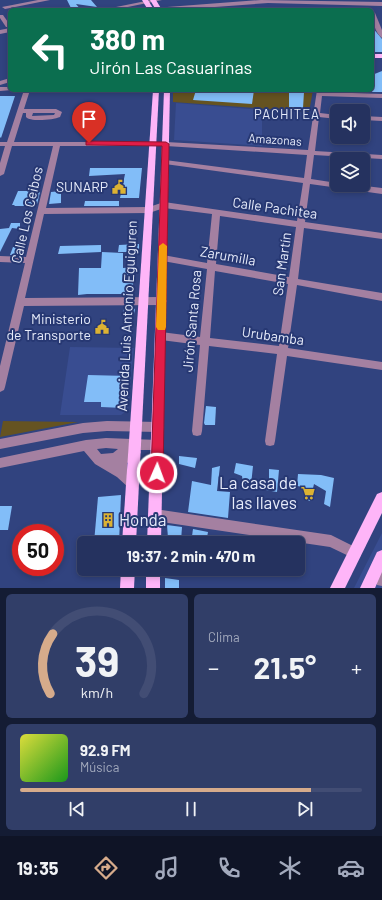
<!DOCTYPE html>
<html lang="es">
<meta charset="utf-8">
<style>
body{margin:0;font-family:Barlow,sans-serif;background:#313e68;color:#f1f3f6;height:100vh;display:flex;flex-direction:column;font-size:15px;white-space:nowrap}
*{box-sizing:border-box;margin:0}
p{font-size:13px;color:#a3aabd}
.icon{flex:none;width:22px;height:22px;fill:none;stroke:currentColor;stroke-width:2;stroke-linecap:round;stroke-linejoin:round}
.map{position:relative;height:588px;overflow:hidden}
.drawer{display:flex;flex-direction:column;gap:6px;padding:6px;background:#141c34;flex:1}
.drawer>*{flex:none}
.top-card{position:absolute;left:8px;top:8px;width:366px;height:84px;border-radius:6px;box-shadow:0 2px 6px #0003,0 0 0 1px #424d74;background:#0b6e4f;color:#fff;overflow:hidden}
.tools{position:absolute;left:330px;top:104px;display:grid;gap:8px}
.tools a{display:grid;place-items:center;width:40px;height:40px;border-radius:6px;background:#25325f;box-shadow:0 2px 6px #0003,0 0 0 1px #424d74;font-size:20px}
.speed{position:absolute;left:12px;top:524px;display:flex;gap:8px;font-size:20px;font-weight:700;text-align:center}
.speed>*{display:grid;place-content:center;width:52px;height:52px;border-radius:50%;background:#25325f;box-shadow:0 2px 6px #0003,0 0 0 1px #424d74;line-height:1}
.speed .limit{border:6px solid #d22;background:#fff;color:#111}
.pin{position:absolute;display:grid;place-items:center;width:34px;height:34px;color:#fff;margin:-41px -17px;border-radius:50% 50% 50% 0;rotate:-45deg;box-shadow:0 0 4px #0007}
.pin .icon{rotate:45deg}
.me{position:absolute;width:44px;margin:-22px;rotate:2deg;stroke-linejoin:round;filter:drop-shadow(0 0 3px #0008)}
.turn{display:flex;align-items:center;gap:14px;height:84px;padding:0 16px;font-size:18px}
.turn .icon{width:52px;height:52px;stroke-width:2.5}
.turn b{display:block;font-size:28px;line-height:34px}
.big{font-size:30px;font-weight:700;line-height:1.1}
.drawer .tile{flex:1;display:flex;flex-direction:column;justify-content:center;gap:6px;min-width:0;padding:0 14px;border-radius:6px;background:#313e68}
.drawer .dial{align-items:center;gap:0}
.dial svg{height:104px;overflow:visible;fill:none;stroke:#424d74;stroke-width:7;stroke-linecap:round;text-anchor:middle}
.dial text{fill:#f1f3f6;stroke:none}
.song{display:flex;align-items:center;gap:12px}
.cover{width:48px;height:48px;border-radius:6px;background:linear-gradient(135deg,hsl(60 70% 55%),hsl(120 70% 35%))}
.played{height:4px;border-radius:2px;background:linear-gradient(90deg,#d6ab8b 85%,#424d74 85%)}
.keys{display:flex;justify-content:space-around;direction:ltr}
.heat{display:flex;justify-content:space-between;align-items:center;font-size:22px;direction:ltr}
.drawer .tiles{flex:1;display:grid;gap:6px;grid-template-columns:1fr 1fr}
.tile:last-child{grid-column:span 2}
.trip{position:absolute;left:77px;top:536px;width:228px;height:40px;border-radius:6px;background:#25325f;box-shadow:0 2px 6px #0003,0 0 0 1px #424d74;font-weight:700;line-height:40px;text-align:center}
.menu{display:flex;height:64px;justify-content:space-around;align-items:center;background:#0f1426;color:#a3aabd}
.menu .icon{width:28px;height:28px}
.menu .on{color:#d6ab8b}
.menu b{font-size:18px;color:#f1f3f6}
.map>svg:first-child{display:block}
</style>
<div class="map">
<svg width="382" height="588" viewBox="0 0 382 588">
<rect width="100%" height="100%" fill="#31437f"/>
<!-- built -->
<g fill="#394d91">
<path d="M176 103 262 110V146L174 140Z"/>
<path d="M70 347 134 348 128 410 121 415H60Z"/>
<path d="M382 533V588H354Z"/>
</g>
<!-- green -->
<g fill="#655321">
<path d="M173 90H313L309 112 173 102Z"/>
<path d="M3 421 78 422 0 437Z"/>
</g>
<!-- building -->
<g fill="#82bdf8">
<path d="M67 0H91L97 7 76 4 81 10H72Z"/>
<path d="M372 27 382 39V52H372Z"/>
<path d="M382 71V92H372V75Z"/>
<path d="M196 90H254L252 104 193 100Z"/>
<path d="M289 90 304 92 303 108 289 107Z"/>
<path d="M0 96H15L1 138 0 137Z"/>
<path d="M90 168H142L139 198H120L125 174 89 176Z"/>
<path d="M18 191H39L38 193 40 192 37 204H36V206H14L15 205H12Z"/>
<path d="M61 191V203L49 204 51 192Z"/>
<path d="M85 201H119V206H84Z"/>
<path d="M11 223H20V229L12 228 0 252V229L9 228Z"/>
<path d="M139 244V252H118L119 245Z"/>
<path d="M101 245V252L58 254 60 246Z"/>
<path d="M24 246 21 255H10L13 247Z"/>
<path d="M102 252 123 253V268L135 267 132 294H87L78 295 79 268H101Z"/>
<path d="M131 307 135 309 134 314 123 316 124 308Z"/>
<path d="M88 375 128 376 124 408 101 407V402H84Z"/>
<path d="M206 406 216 407 215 425H205L204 423Z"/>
<path d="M179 456 197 458 195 468 179 464Z"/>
<path d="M236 463 253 466 251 485 243 483 242 476 234 473Z"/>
<path d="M220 466 217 491 230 492 228 518 188 512 192 481 211 485 212 468Z"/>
<path d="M269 469 279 470 277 492 266 490 269 482Z"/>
<path d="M298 474 321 475 334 478 330 507 324 504 326 491 314 484 310 501 305 499 304 487 297 486Z"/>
<path d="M121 495 119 543H94L98 497Z"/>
<path d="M0 506H12L8 530H0Z"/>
<path d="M167 525 182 527 181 541 168 538Z"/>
<path d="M193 529 208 532 206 543H191Z"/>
<path d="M165 578 179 580V588H165Z"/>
</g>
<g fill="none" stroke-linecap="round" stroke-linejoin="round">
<!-- minor -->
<g fill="#a480a1" fill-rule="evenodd">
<path d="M38 0H50L5 9 2 7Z"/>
<path d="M151 0H162L113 10H101Z"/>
<path d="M261 0 382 2V6L268 3 174 10H151L154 8Z"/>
<path d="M372 11 375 13 382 30V38C375 33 372 20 372 11Z"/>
<path d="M0 15H3L10 25V27H6L0 18Z"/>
<path d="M10 28V32L0 34V30Z"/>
<path d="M10 78V82L0 85V81Z"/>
<path d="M0 87H10V90H12L0 91Z"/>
<path d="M24 90H30L24 109H56L62 112 60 117C53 120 30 122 26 117V113H23L14 142H166L308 150 317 90H323V92L382 94V98L322 96 320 113 337 115V119L319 117 315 151 382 155V159L314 155 311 179 337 183V185H357L382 188V194L310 184 305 222 382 233V239L304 228 298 279 382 293V301L297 285 288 348 382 362V370L287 356 275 441 274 445 270 446 266 445 265 441 277 354 209 346 202 431 201 435 197 436 193 435 192 431 200 345 161 340 158 339 156 336 158 333 161 332 200 337 207 269 163 261 159 258 163 255 207 263 212 214 164 208 149 213 44 214 25 298 162 297 165 298 167 301 165 304 162 305 24 306 5 387 4 390 0 392V366L25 263 0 262V256L26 257 53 146H12L4 174 0 176V163L5 146H0V142H7ZM33 113H55L54 115 32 116ZM60 146H166L307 155 304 178 165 160 161 162 165 164 303 183 297 221 164 202 149 207 46 208ZM220 216 296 227 289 277 216 264ZM215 271 288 284 279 346 210 338Z"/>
<path d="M363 116 382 117V121L363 120Z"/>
<path d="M107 421 159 422 163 423 164 427 163 431 159 432 107 431 83 433 0 449V439L83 423Z"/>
<path d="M106 438 158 440 162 441 164 445 162 449 158 450H139L141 452 139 456 127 463V471L137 480 139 484 137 488 133 490 129 488 117 477 95 464 84 451 0 468V458L86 440ZM106 448 118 449 113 453 101 454 97 449Z"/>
<path d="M155 509 331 535 359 549 361 553 359 557 355 559 330 547 155 521 151 519 149 515 151 511Z"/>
<path d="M379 558 382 559V586L377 585 373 564 375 560Z"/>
</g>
<!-- major -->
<g fill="#feb5f8" fill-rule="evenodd">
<path d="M142 0H148L154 10H148Z"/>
<path d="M150 0H156L162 10H156Z"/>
<rect x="372" y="54" width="10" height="4"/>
<path d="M153 90H159L136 543H122Z"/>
<path d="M164 90H170L161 543H147Z"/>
<path d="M382 492V513L345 588H330L377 494Z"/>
<path d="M382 550V572L375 588H360L377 552Z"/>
<path d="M121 569H135L134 588H120Z"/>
<rect x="146" y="569" width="14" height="19"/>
</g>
</g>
<!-- route -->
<path fill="#e11d48" stroke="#92132f" d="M86 141 166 142 169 144 163 473 161 477 157 479 153 477 151 473 162 146 89 145H86Z"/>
<!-- slow -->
<path fill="#f59e0b" d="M163 243 167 246 166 327 165 330H158L156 327 159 246Z"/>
<!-- icons -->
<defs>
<symbol id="civic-bare" viewBox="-9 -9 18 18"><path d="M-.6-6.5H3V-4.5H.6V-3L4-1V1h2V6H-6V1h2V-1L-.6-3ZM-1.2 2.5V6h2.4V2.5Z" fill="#dcb233" stroke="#273873" stroke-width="2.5" paint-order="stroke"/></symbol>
<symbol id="supermarket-bare" viewBox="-9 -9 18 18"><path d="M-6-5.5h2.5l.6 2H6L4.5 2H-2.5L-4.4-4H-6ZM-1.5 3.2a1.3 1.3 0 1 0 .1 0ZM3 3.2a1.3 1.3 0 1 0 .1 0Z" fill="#dcb233" stroke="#273873" stroke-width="2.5" paint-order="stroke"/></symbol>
<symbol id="building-bare" viewBox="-9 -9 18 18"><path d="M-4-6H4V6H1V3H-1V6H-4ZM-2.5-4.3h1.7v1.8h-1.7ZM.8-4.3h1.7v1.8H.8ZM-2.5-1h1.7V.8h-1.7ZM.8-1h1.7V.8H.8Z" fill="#dcb233" stroke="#273873" stroke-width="2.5" paint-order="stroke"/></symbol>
</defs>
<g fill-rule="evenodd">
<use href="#civic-bare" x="109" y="177" width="20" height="20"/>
<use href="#civic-bare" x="92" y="317" width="20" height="20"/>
<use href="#supermarket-bare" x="298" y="483" width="20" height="20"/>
<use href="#building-bare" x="98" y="510" width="20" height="20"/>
</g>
<g text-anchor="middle" stroke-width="4" stroke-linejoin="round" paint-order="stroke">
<!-- far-street labels -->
<g font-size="12" fill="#e6ebfa" stroke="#273873">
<text transform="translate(275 140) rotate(4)" y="4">Amazonas</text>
</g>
<!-- far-neighbourhood labels -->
<g font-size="13" letter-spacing="1" fill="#e6ebfa" stroke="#273873">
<text x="287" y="119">PACHITEA</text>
</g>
<!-- poi labels -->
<g font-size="14" fill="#e6ebfa" stroke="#273873" text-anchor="end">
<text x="108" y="192">SUNARP</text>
<text x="91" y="324">Ministerio<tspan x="91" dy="16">de Transporte</tspan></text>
</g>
<!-- street labels -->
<g font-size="14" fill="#e6ebfa" stroke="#273873">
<text transform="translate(275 208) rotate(8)" y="5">Calle Pachitea</text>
<text transform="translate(27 215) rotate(-77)" y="5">Calle Los Ceibos</text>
<text transform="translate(228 256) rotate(10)" y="5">Zarumilla</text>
<text transform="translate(282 264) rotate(-82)" y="5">San Martín</text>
<text transform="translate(127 316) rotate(-87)" y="5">Avenida Luis Antonio Eguiguren</text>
<text transform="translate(192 321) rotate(-85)" y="5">Jirón Santa Rosa</text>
<text transform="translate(273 336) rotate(8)" y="5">Urubamba</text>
</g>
<!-- near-poi labels -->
<g font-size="17" fill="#e6ebfa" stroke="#273873" text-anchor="end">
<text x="297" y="489">La casa de<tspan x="297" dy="20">las llaves</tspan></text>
<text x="119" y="526" text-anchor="start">Honda</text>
</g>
</g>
</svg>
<div class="tools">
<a><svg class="icon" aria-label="sound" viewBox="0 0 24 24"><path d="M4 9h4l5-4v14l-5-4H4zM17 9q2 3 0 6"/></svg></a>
<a><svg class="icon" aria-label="layers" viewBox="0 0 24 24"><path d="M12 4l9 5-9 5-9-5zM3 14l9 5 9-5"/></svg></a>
</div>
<div class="speed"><div class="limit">50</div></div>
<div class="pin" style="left:89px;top:143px;background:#d93025"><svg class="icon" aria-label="arrive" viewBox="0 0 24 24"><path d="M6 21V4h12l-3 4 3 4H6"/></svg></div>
<svg class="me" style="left:157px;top:473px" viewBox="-20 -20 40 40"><circle r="17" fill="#e11d48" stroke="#fff" stroke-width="3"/><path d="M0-11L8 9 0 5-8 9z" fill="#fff"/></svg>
<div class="trip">19:37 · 2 min · 470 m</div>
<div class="top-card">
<div class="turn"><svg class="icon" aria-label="left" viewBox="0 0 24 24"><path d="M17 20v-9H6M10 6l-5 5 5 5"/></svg><div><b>380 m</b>Jirón Las Casuarinas</div></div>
</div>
</div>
<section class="drawer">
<div class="tiles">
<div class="tile dial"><svg viewBox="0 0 100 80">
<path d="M14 69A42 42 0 1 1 86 69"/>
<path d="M14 69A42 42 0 0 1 16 23" stroke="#d6ab8b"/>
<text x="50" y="56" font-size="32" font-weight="700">39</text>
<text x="50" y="72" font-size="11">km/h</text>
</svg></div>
<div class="tile"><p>Clima</p>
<div class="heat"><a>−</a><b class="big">21.5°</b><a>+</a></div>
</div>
<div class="tile">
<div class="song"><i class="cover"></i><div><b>92.9 FM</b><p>Música</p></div></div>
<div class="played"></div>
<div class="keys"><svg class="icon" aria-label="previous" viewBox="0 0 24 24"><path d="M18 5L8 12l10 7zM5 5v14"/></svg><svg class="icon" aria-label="pause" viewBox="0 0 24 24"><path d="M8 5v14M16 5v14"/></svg><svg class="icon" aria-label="next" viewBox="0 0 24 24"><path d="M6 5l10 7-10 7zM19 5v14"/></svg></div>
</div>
</div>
</section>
<nav class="menu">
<b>19:35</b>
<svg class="icon on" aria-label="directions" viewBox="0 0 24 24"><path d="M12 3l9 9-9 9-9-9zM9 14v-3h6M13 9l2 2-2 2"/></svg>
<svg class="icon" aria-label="music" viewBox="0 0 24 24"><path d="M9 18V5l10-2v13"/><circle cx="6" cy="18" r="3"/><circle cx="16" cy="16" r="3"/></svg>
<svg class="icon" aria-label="phone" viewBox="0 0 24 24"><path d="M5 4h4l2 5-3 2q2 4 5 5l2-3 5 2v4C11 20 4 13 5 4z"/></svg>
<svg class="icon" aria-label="climate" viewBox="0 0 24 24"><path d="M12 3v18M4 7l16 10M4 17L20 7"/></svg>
<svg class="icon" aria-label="car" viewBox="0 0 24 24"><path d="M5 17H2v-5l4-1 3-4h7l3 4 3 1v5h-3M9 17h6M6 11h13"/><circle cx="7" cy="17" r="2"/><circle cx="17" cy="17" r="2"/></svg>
</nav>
